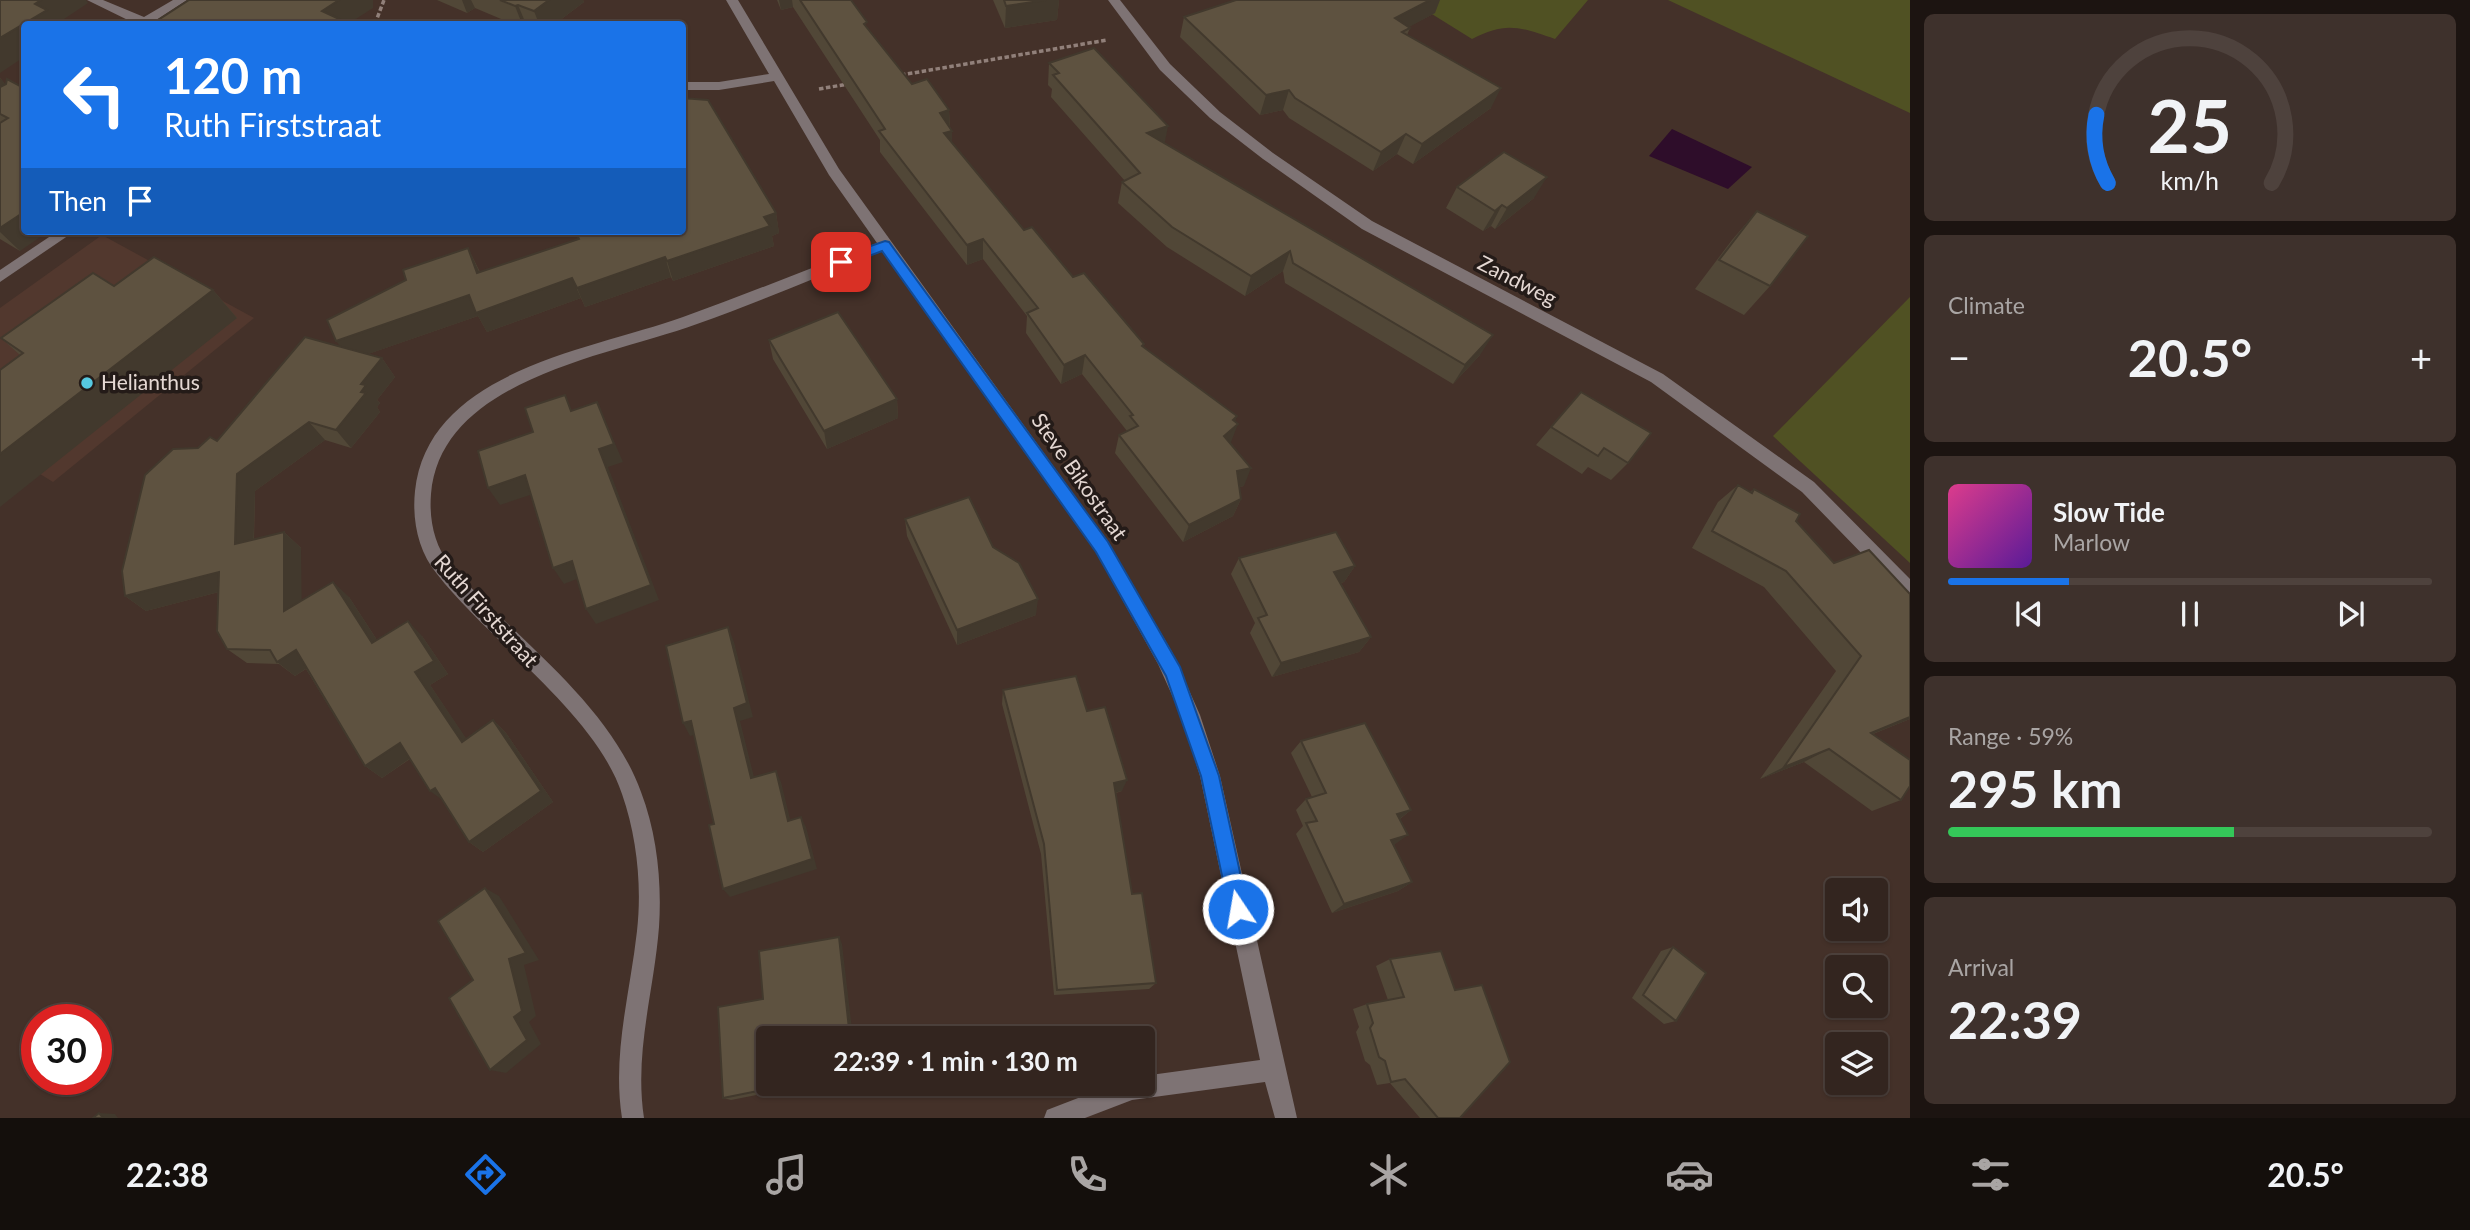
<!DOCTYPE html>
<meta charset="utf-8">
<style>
body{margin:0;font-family:Lato,sans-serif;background:#3e312c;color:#f1f3f6;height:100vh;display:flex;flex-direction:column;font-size:26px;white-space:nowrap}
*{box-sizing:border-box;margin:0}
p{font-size:23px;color:#a9a5a4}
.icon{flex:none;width:38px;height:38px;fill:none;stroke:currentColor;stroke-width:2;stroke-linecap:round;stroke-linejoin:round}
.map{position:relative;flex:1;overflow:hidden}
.details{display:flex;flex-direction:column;gap:14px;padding:14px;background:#1c1411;width:560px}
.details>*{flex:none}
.top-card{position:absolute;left:21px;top:21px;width:665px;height:214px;border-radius:7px;box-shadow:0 2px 5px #0004,0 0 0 2px #4e423d;background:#1a73e8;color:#fff;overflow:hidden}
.buttons{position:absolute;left:1825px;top:878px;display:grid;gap:14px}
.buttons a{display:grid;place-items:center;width:63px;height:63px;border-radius:7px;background:#33251f;box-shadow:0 2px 5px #0004,0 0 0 2px #4e423d;font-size:35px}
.speed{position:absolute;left:21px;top:1004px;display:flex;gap:14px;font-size:35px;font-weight:700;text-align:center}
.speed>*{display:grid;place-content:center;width:91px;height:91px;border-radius:50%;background:#33251f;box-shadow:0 2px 5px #0004,0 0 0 2px #4e423d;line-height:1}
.speed .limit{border:10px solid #d22;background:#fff;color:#111}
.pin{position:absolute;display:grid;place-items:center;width:60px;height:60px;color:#fff;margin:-30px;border-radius:14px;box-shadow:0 4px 10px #0006}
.me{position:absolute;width:77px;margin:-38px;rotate:348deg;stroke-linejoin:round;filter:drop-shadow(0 0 5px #0008)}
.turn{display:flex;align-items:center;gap:24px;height:147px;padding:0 28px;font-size:32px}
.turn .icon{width:91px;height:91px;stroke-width:2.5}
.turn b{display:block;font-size:49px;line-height:60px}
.then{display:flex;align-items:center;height:66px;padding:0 28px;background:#0003;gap:14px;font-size:26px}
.big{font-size:52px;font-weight:700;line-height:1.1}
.details .card{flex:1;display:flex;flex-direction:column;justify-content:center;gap:10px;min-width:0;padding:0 24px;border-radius:10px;background:#3e312c}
.details .dial{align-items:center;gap:0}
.dial svg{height:182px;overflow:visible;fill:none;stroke:#4e423d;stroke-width:7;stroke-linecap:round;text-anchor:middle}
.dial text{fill:#f1f3f6;stroke:none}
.song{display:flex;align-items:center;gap:21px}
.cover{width:84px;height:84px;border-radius:10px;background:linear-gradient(135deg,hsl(330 70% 55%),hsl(270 70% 35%))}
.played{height:7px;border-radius:4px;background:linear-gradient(90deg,#1a73e8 25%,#4e423d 25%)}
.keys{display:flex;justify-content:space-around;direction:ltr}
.heat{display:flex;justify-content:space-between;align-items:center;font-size:38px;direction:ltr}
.charge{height:10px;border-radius:5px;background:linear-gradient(90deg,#34c759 59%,#4e423d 0)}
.trip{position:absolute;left:756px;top:1026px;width:399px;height:70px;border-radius:7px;background:#33251f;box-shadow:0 2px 5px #0004,0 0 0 2px #4e423d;font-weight:700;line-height:70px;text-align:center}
.menu{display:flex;height:112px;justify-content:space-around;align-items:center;background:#140f0c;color:#a9a5a4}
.menu .icon{width:49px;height:49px}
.menu .on{color:#1a73e8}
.menu b{font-size:32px;color:#f1f3f6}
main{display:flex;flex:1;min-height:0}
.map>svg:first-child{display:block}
</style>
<main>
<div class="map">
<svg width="1910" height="1118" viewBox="0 0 1910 1118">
<rect width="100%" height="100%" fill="#443129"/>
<!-- built -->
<path fill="#52382e" d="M102 235 254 318 53 482 0 449V308Z"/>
<!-- green -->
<g fill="#505123">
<path d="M1431 0H1588L1555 39C1520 27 1506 21 1472 39L1419 6Z"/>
<path d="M1668 0H1910V113Z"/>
<path d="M1910 297V563L1773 436Z"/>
</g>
<!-- water -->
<path fill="#2e0d2a" d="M1672 129 1752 167 1728 189 1649 156Z"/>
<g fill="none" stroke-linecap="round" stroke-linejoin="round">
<!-- path -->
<g stroke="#91807a" stroke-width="3.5" stroke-dasharray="4.5 2.5" stroke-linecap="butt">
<path d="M375 24 384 0"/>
<path d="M901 75 1107 40"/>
<path d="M819 89 848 84"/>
</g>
<!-- minor -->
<g fill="#7e7374" fill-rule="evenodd">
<path d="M87 0H103L144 17 173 0H187L150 24H136Z"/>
<path d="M726 0H738L839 169 1108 542 1172 652 1200 715 1220 776 1297 1118H1275L1265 1082 1132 1100 1085 1118H1044L1047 1110 1117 1083H1143V1076L1260 1060 1200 776 1181 715 1158 664 1096 552 883 251C821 275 760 302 697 324 610 356 441 378 431 494 429 519 434 545 450 565 512 636 608 701 641 792 657 834 662 882 659 927 654 992 634 1052 644 1118H622C612 1054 630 994 637 931 642 886 637 837 622 794 595 713 490 642 437 574 418 551 412 520 415 491 428 370 591 350 683 317 748 294 812 267 877 243L829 175 774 81 719 90H682V82H719L769 74Z"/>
<path d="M1108 0H1120L1170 64 1220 112 1273 153 1372 221 1663 374 1814 482 1910 579V599L1904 597 1802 492 1651 382 1362 229 1263 159 1210 118 1160 70Z"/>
<path d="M58 231H75L0 282V270Z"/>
</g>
</g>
<!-- wall -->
<g fill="#514737">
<path d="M437 0H583L584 2 555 24H513L475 8 467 13Z"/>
<path d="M777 0H851L867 28 912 84 949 110 950 127 952 131V143L1024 230 1144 347 1235 422 1230 443 1244 486 1239 487 1241 499 1233 516 1183 542 1115 453 1119 435 1127 431 1082 374 1061 384 1026 333 1027 316 983 259 967 265 880 152V140L793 7 781 10Z"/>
<path d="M993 0H1059L1057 20 1005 28Z"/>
<path d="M1435 13 1408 27 1410 28 1407 35 1491 108 1413 164 1397 154 1373 171 1289 118 1283 110 1260 115 1180 37 1184 17Z"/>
<path d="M1049 63 1165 143 1480 355 1453 384 1285 283 1283 271 1245 296 1167 247 1118 203 1122 182 1125 181 1051 97 1052 89 1048 85Z"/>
<path d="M0 78 5 84 20 251 0 239Z"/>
<path d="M1457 187 1534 198 1495 229 1491 226 1483 231 1446 208Z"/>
<path d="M1757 211 1770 286 1744 315 1695 289 1732 240Z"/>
<path d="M776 213 779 233 772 236 774 246 673 281 671 277 585 307 581 298 487 332 478 316 368 354 382 358 395 377 377 400 380 403 377 407 380 412 351 448 325 440 255 491 254 539 284 532 301 548V600L349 597 377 640 422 636 448 674 430 685 466 739 493 720 506 733 553 802 483 852 469 842 443 801 410 759 382 778 365 766 306 669 295 676 279 664 247 663 227 649 219 592 146 611 125 596 198 448 217 441 468 248 480 272 578 239 575 231Z"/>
<path d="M114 286 213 290 237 318 20 355 1 338Z"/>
<path d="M769 340 897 399 898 418 827 449 773 359Z"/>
<path d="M1581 392 1628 463 1611 480 1588 467 1582 474 1536 445Z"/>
<path d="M1738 485 1750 492 1754 489 1796 521 1910 719 1873 734 1901 800 1872 811 1804 762 1760 779 1836 671 1764 587 1692 548 1718 502Z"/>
<path d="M905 519 993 547 1036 615 957 645 907 536Z"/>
<path d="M1239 558 1355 566 1344 582 1341 583 1371 637 1359 652 1272 677 1250 633 1255 623 1231 574Z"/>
<path d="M1003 690 1087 711 1122 791 1116 793 1132 894 1156 983 1149 989 1054 995 1041 854 1002 704Z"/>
<path d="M1301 741 1411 810 1400 819 1394 846 1412 882 1398 891 1332 913 1296 834 1303 826 1296 810 1306 799 1312 797 1291 753Z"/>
<path d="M842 944 768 1083H817L731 1100 723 1098 763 999Z"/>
<path d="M1673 947 1676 1021 1664 1024 1632 998 1661 951Z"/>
<path d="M1390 959 1460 1118H1420L1390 1083 1377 1085 1370 1065 1365 1061 1356 1032 1359 1027 1353 1009 1367 1004 1388 1000 1376 966Z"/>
</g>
<!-- shaded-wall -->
<g fill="#42392d">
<path d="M41 0H86L88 3 58 23 59 24H24V57L0 73V38L35 4Z"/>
<path d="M339 0H373V8L348 24 322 11Z"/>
<path d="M462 0H471L475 8 467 13Z"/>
<path d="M549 0H583L584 2 555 24H539L534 11Z"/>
<path d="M779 0H792L793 7 781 10Z"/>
<path d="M1046 0H1059L1057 20 1005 28 1006 6Z"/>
<path d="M1430 0H1440L1435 13 1387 39 1395 18Z"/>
<path d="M518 5 526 24H522L515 6Z"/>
<path d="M0 78 16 96 0 105Z"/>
<path d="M1501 88 1491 108 1413 164 1422 144Z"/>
<path d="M1289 90 1283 110 1260 115 1266 95Z"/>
<path d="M949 110 950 132 952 131V152L944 154 940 113Z"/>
<path d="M1168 126 1164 147 1147 133Z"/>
<path d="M1406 134 1397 154 1373 171 1381 152Z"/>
<path d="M1547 177 1534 198 1495 229 1507 208Z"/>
<path d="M1502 205 1491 226 1483 231 1495 211Z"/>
<path d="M24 212V231H49L20 251 0 232V228Z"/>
<path d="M776 213 779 233 772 236 774 246 673 281 667 261 764 217Z"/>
<path d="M983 239V259L967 265V245Z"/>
<path d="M468 248 478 269 488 293 477 273Z"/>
<path d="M1290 251 1283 271 1245 296 1251 276Z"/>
<path d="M665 257 671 277 585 307 577 288Z"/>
<path d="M572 278 581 298 487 332 478 316 351 360 336 341 469 295Z"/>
<path d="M213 290 237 318 0 507V454Z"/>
<path d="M1493 335 1480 355 1453 384 1465 365Z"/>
<path d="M1085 355 1082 374 1061 384 1064 365Z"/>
<path d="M382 358 395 377 377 400 380 403 377 407 380 412 351 448 336 430 361 392V384Z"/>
<path d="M897 399 898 418 827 449 824 431Z"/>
<path d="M597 402 623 462 608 467 659 600 596 624 586 609 599 449Z"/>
<path d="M1237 416 1233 428 1238 424 1231 442 1217 454 1224 436 1233 420Z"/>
<path d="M309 422 325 440 255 491 253 560 235 544 237 474Z"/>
<path d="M1251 468 1244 486 1230 489 1237 471Z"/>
<path d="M525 475 536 493 500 505 488 488Z"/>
<path d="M1241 499 1233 516 1183 542 1189 525Z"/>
<path d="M284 532 301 548 302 625 284 611Z"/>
<path d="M572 561 582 577 564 584 553 568Z"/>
<path d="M1355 566 1344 582 1324 588 1334 572Z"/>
<path d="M219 572 238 587 146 611 125 596Z"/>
<path d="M333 582 349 597 388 657 372 643Z"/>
<path d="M1038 599 1036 615 957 645V630Z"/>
<path d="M408 621 422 636 448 674 430 685 476 753 462 742 415 672Z"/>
<path d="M728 627 734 642 753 717 740 721 757 789 751 778 734 708Z"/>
<path d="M1371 637 1359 652 1272 677 1281 663Z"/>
<path d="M296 650 313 664 295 676 277 662Z"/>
<path d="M1910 717V719L1844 745 1871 733Z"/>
<path d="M493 720 506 733 553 802 483 852 469 842Z"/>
<path d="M691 721 698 734 690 736 683 723Z"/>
<path d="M400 743 415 755 382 778 365 766Z"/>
<path d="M1829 749 1804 762 1760 779 1784 767Z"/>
<path d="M776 771 781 782 793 831 788 821Z"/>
<path d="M1127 780 1122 791 1109 794 1114 783Z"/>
<path d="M435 788 445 802 430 791Z"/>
<path d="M1411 810 1397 821V814Z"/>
<path d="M801 817 806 827 817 869 730 897 723 889Z"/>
<path d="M1408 835 1394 845 1391 840Z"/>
<path d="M1412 882 1398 891 1332 913 1344 904Z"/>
<path d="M485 888 499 896 539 960 524 965 536 1016 529 1022 541 1044 506 1073 490 1070 514 1017Z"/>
<path d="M839 937 842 944 853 1038H850Z"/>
<path d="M99 1113 115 1114 118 1118H103Z"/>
</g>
<!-- building -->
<g fill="#5e5240" stroke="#42392d" stroke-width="2">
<path d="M0 0H41L35 4 47 10 0 38Z"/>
<path d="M189 0H339L322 11 350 24H152Z"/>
<path d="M500 0H549L534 11 518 5 515 6Z"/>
<path d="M800 0H851L867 22 864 24 912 84 927 79 949 110 940 113 952 131 944 133 1024 230 1032 227 1073 277 1084 273 1144 344 1142 346 1237 416 1233 420 1238 424 1224 436 1251 468 1237 471 1241 499 1189 525 1119 435 1138 426 1130 416 1133 415 1085 355 1064 365 1027 313 1038 308 983 239 967 245 879 131 885 129Z"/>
<path d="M1004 0H1046L1006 6Z"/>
<path d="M1236 0H1430L1395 18 1410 28 1402 32 1501 88 1422 144 1406 134 1381 152 1295 98 1289 90 1266 95 1184 17Z"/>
<path d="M1094 48 1168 126 1147 133 1493 335 1465 365 1293 263 1290 251 1251 276 1172 227 1122 182 1140 173 1053 75 1059 73 1049 63Z"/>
<path d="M7 79 24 88V212L0 228V123L8 118 0 114V87L6 84Z"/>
<path d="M682 98 708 100 776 213 764 217 770 226 667 261 665 257 577 288 572 278 476 313 469 295 336 341 327 320 406 280 403 270 468 248 477 273 579 239 575 231H682Z"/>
<path d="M1504 152 1547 177 1507 208 1502 205 1495 211 1457 187Z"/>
<path d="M1757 211 1808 236 1770 286 1719 260Z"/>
<path d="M154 257 213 290 0 454V370L23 353 1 338 93 273 114 286Z"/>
<path d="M838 312 897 399 824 431 769 340Z"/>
<path d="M305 337 382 358 361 384 366 385 361 392 366 393 336 430 309 422 237 474 235 544 284 532V611L333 582 372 643 408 621 434 661 415 672 462 742 493 720 541 791 469 842 435 788 430 791 400 743 365 766 296 650 277 662 270 650 227 649 217 631 219 572 125 596 122 571 145 475 173 449 198 448 210 437 217 441Z"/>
<path d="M1581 392 1651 433 1628 463 1604 448 1598 456 1551 427Z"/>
<path d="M565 395 571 411 597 402 614 444 599 449 651 585 586 609 572 561 553 568 525 475 488 488 478 451 533 432 525 408Z"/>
<path d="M1738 485 1752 493 1754 489 1800 514 1796 521 1834 563 1869 550 1910 594V717L1871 733 1910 760V786L1901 800 1829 749 1784 767 1861 656 1786 571 1712 531Z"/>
<path d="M969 497 993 547 1019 563 1038 599 957 630 905 519Z"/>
<path d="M1336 532 1355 566 1334 572 1371 637 1281 663 1258 618 1267 615 1239 558Z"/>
<path d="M728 627 747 703 734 708 751 778 776 771 788 821 801 817 812 859 723 889 709 825 714 824 691 721 683 723 666 646Z"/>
<path d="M1076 676 1087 711 1105 707 1127 780 1114 783 1132 894 1142 893 1156 983 1057 990 1044 844 1003 690Z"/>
<path d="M1365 723 1411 810 1397 814 1408 835 1391 840 1412 882 1344 904 1306 823 1317 821 1306 799 1326 793 1301 741Z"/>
<path d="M485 888 526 953 509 959 522 1011 514 1017 527 1040 490 1070 449 998 473 980 438 921Z"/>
<path d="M839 937 850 1038H768V1083H797L723 1098 718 1007 763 999 759 951Z"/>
<path d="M1673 947 1706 973 1676 1021 1643 995Z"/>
<path d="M1441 951 1455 990 1482 985 1510 1062 1460 1118H1438L1405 1079 1391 1082 1385 1061 1379 1057 1370 1028 1373 1023 1367 1004 1404 997 1390 959Z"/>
<path d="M99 1113 103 1118H93Z"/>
</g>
<!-- route -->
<path fill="#1a73e8" stroke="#114b97" stroke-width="2" d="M885 241 889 242 1108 542 1180 667 1219 776 1248 909 1245 916 1238 919 1232 916 1229 909 1201 776 1166 676 1096 552 882 251 841 267 834 262 836 258Z"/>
<!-- markers -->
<circle fill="#56c9e1" stroke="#241b18" stroke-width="2.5" cx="87" cy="383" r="7"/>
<g text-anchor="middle" stroke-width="7" stroke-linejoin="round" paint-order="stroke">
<!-- street labels -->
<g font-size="21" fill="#e5d8d3" stroke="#241b18">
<text transform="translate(1517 281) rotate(27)" y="7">Zandweg</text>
<text transform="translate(1079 477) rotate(55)" y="7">Steve Bikostraat</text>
<text transform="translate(486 611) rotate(48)" y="7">Ruth Firststraat</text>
</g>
<!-- poi labels -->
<g font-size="21" fill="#e5d8d3" stroke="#241b18" text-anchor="start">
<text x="101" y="390">Helianthus</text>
</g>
</g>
</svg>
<div class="buttons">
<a><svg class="icon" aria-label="sound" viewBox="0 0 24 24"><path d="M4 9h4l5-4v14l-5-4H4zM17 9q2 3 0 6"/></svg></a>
<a><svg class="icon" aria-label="search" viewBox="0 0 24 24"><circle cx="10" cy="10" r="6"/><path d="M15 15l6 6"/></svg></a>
<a><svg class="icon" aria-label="layers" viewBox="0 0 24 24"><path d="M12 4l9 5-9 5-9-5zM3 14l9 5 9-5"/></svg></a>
</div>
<div class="speed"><div class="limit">30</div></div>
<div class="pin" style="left:841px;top:262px;background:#d93025"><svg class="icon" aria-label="arrive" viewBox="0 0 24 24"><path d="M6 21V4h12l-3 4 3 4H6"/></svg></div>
<svg class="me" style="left:1238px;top:909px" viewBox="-20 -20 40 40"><circle r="17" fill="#1a73e8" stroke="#fff" stroke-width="3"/><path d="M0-11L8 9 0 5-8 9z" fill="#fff"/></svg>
<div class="trip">22:39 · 1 min · 130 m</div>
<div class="top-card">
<div class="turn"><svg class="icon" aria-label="left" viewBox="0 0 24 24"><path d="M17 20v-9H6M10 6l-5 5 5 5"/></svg><div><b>120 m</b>Ruth Firststraat</div></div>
<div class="then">Then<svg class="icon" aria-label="arrive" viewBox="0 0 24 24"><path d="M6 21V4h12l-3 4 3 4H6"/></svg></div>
</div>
</div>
<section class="details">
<div class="card dial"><svg viewBox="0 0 100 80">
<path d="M14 69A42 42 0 1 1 86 69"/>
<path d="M14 69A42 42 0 0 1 9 39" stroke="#1a73e8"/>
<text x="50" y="56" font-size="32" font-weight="700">25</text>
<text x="50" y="72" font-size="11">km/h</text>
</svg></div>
<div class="card"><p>Climate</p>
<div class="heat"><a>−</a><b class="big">20.5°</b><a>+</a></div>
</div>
<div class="card">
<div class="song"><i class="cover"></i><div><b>Slow Tide</b><p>Marlow</p></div></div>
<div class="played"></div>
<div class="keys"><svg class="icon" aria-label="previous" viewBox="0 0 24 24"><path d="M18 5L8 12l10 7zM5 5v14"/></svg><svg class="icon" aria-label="pause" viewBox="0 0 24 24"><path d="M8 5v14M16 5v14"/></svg><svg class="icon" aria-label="next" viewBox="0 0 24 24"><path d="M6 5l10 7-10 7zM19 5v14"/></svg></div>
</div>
<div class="card"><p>Range · 59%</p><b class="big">295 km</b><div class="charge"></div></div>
<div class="card"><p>Arrival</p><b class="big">22:39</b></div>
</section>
</main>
<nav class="menu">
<b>22:38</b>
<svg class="icon on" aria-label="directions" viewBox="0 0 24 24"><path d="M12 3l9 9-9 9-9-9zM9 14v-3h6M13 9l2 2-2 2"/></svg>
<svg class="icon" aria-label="music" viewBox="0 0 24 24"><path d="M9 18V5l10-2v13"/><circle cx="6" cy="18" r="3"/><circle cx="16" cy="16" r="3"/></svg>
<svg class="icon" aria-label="phone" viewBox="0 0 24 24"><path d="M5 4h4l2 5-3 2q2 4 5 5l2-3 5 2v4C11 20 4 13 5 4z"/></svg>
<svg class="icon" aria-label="climate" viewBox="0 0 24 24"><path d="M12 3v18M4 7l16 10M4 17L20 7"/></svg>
<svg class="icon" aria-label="car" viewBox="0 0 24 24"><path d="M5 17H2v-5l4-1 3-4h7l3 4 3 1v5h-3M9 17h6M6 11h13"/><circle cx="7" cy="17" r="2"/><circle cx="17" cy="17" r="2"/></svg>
<svg class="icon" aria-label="filters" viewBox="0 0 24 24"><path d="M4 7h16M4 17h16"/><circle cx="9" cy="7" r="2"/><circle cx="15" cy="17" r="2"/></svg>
<b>20.5°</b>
</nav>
